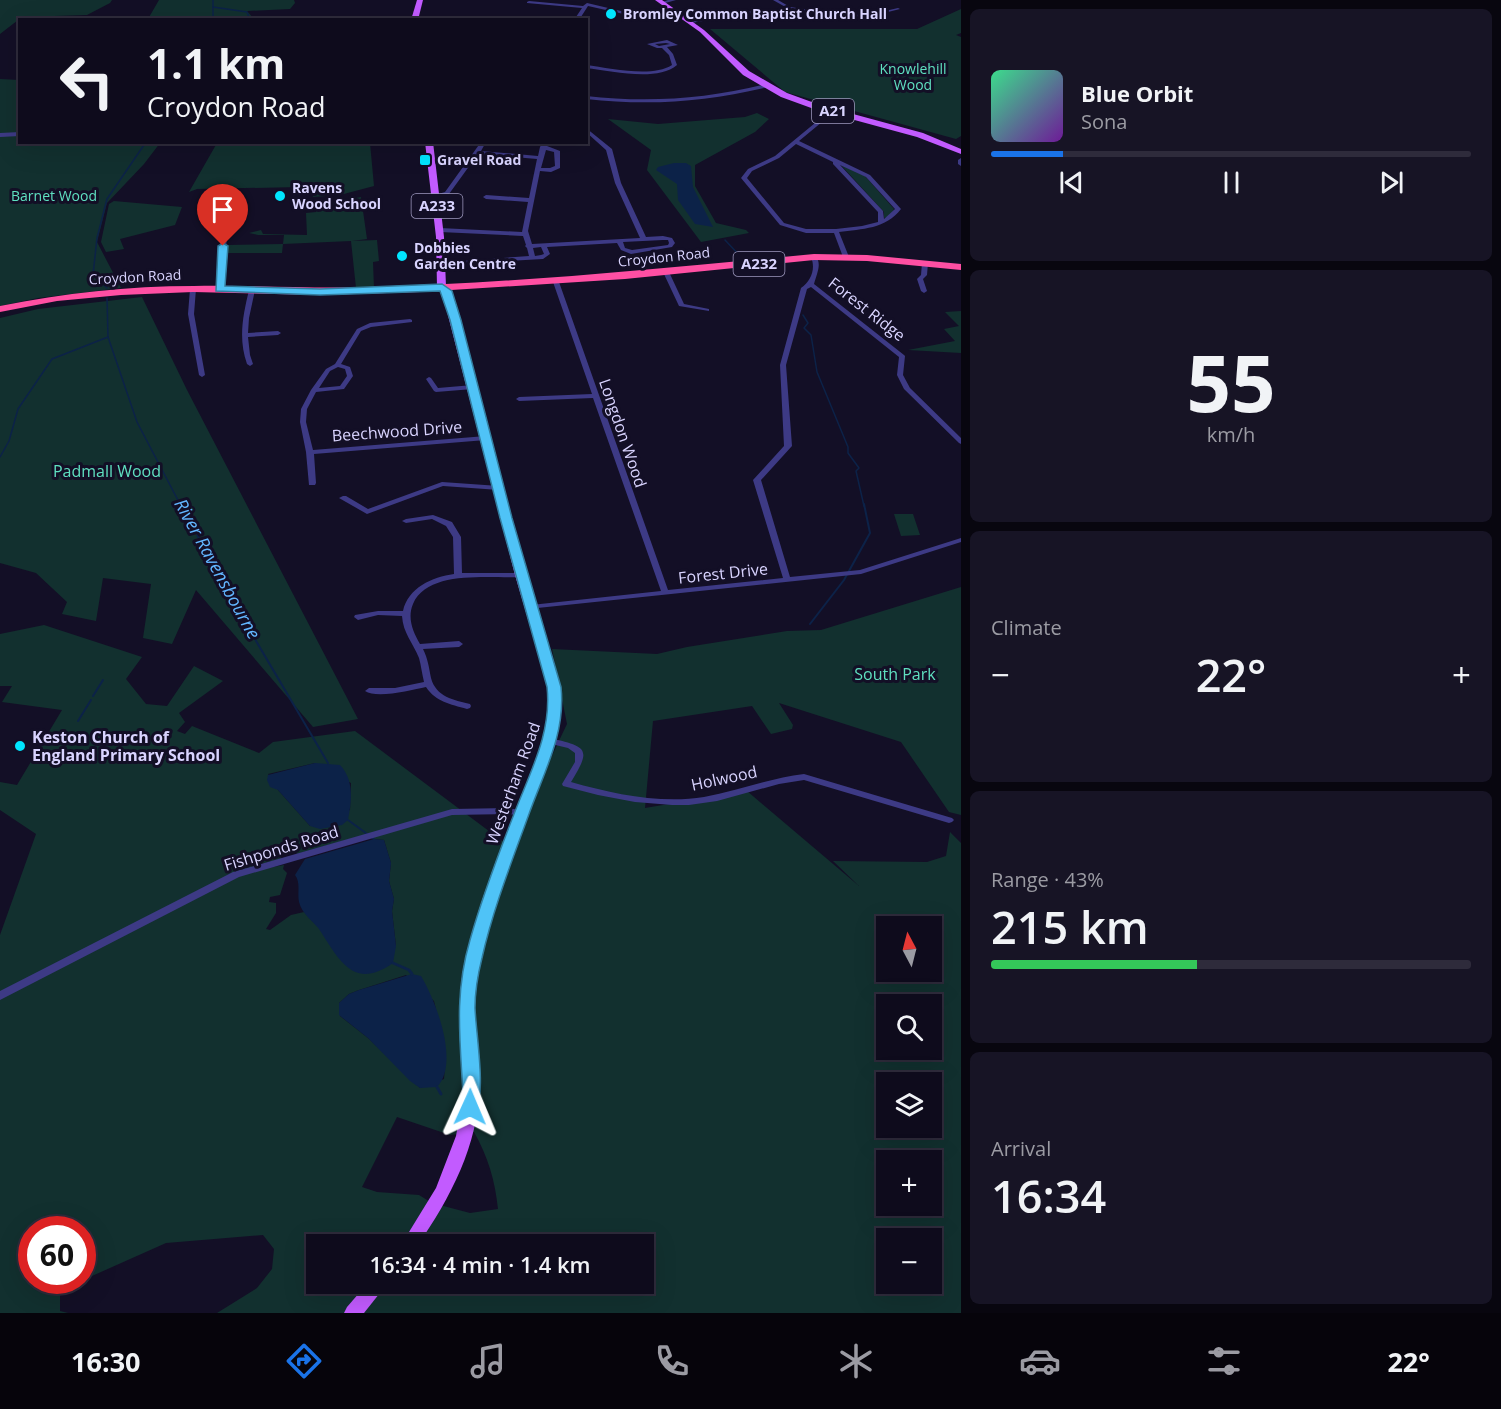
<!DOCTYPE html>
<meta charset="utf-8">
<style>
body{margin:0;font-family:"Open Sans",sans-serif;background:#171425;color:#f1f3f6;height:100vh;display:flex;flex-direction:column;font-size:22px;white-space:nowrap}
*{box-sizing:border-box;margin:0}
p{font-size:20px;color:#9b9ba3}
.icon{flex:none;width:33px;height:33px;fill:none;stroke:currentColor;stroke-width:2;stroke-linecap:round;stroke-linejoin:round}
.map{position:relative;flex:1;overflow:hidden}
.details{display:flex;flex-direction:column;gap:9px;padding:9px;background:#08060f;width:540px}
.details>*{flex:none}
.guide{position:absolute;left:18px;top:18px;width:570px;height:126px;border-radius:0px;box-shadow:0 6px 24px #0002,0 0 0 2px #2e2b3b;background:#0e0b1c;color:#f1f3f6;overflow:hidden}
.needle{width:39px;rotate:353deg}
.tools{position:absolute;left:876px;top:916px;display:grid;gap:12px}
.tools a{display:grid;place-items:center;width:66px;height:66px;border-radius:0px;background:#0e0b1c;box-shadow:0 6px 24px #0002,0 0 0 2px #2e2b3b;font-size:30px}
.speed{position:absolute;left:18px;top:1216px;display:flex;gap:12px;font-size:30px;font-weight:700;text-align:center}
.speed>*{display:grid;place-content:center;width:78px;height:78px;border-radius:50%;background:#0e0b1c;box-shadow:0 6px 24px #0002,0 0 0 2px #2e2b3b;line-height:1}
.speed .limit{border:9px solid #d22;background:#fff;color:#111}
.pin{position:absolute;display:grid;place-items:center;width:51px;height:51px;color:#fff;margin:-62px -26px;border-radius:50% 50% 50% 0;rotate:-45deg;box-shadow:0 0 6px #0007}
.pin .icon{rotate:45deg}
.me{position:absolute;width:66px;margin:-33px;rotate:1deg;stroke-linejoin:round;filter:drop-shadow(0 0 4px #0008)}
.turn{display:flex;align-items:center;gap:21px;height:126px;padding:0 30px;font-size:27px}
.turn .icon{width:78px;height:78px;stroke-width:2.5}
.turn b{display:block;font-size:42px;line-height:51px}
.big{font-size:45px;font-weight:600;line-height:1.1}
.details .widget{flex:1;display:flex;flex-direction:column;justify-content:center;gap:9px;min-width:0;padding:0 21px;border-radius:9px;background:#171425}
.details .dial{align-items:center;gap:0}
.dial b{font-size:78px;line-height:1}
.song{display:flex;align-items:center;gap:18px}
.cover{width:72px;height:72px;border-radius:9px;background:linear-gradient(135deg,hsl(150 70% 55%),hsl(280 70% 35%))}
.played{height:6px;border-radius:3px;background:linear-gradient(90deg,#1a73e8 15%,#2e2b3b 15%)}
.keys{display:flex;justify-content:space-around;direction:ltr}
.heat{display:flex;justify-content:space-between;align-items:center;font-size:33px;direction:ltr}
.charge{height:9px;border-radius:4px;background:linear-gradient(90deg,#34c759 43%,#2e2b3b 0)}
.trip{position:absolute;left:306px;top:1234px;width:348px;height:60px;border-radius:0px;background:#0e0b1c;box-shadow:0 6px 24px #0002,0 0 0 2px #2e2b3b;font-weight:600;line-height:60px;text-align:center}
.tab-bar{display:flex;height:96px;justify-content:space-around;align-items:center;background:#06040b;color:#9b9ba3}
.tab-bar .icon{width:42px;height:42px}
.tab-bar .active{color:#1a73e8}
.tab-bar b{font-size:27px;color:#f1f3f6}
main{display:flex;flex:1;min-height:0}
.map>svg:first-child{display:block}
</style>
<main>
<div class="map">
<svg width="961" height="1313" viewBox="0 0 961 1313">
<rect width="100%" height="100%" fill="#130f26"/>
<!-- green -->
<g fill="#12302f" fill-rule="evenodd">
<path d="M0 0H112L110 3 87 15 22 17 0 34Z"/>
<path d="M159 0H294L295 3 290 9 247 11 254 19H148Z"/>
<path d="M961 9V33L956 35 961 37V136L956 139 785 92 710 29H917Z"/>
<path d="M0 79 19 80 20 142 160 143 144 164 107 203 97 242 121 288 38 298 0 306Z"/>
<path d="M757 113 769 119 755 132 695 165V186L716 223 746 230 749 233 701 242 647 170 651 150 608 119 658 124 745 117Z"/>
<path d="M217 143H370L374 186 340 195 313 197 312 193H302L300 187 197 189 189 192Z"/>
<path d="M840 164 865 176 894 209 890 216 884 218V212Z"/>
<path d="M361 197 367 239 352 241 377 240 379 261 373 262 374 288H356L351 241 283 244 282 253H226L228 245 283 244 284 235H258L249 233 261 230 263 234 307 235 306 213 316 212V209L329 203Z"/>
<path d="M114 201 182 207 175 225 120 239 124 249 106 252 101 242 109 204Z"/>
<path d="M142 297 187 390 358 719 313 727 196 590 172 644 143 638 151 584 103 578 96 621 62 614 67 602 36 573 0 563V318L38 309Z"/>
<path d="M961 311V353L908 350 955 341 944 329 959 326 945 312Z"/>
<path d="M894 514H913L920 535 901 536Z"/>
<path d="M961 587V815L949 812 901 742 779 703 793 725 792 729 771 734 752 706 653 721 645 808 747 791 859 886 833 861 927 862 946 856 950 832 961 843V1313H217L257 1288 272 1269 274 1249 263 1235 166 1243 83 1280 82 1230H32V1281H80L60 1294V1311L68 1313H0V935L36 834 0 810V782L17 785 62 710 2 702 12 686H0V634L44 625 142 657 126 679 146 704 167 706 194 666 223 681 179 713 185 722 177 731 185 734 192 726 259 753 273 742 355 731 509 846 567 724 552 649 657 654 687 647 787 631 821 630ZM315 763 351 783 350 810 310 826 278 790 268 774ZM371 833 374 839 384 840 391 863 389 881 394 899 392 911 396 946 336 954 321 930 304 912 291 915 270 930 266 929 276 913V903L269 902 270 897 280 895 287 873 283 869 284 865 257 870 256 865 281 859 283 852H296L297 854ZM886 927H932V972H886ZM406 975 434 1001 446 1052 444 1079 420 1088 368 1038 340 1016 339 1003 349 994 359 990ZM886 1005H932V1050H886ZM886 1083H932V1128H886ZM397 1117 450 1135 474 1132C488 1157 495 1180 498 1209L470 1213 432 1203 419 1195 377 1192 362 1187ZM886 1161H932V1206H886ZM886 1239H932V1284H886ZM316 1245H644V1284H316Z"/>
</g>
<!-- water -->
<g fill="#0c2248">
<path d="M674 163H686L691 166 693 187 713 227 695 224 678 200 677 184 656 170 658 167Z"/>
<path d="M315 763 340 765C354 780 352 800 348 820L342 825 320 829 310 826 278 790 270 787 267 780 268 775Z"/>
<path d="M374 839 384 840 391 863 389 881 394 899 392 911 396 946 393 963C355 990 340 962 321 932 315 922 302 915 299 902 297 893 301 883 295 875L305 859Z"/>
<path d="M412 974 421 976C436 1001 460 1063 437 1087L420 1088 410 1081 368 1038 339 1015V1003L349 994 359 990Z"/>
</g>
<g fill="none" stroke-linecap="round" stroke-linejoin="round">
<!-- stream-far2 -->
<g stroke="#0c2248" stroke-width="1.5">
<path d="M213 0V20"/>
<path d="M213 7 247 12 250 20"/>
<path d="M725 240 741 257 742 262"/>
<path d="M107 288 93 275 97 238 107 199 146 142"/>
<path d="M107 298 108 337 137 422 181 506"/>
<path d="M803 315 808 323 804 328 811 335 817 372 848 447V453L859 468 856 471 864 506"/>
<path d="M0 457 9 441 18 409 52 359 108 337"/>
</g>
<!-- stream-far1 -->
<g stroke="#0c2248" stroke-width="2">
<path d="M181 504 226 590 328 763"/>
<path d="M810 624 844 580 870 533 864 504"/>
<path d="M93 696 103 680"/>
<path d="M78 721 91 700"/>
<path d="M348 820 374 839"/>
</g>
<!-- stream -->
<g stroke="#0c2248" stroke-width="3">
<path d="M393 963 409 970 412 974"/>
<path d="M437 1087 441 1094"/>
</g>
<!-- street -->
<g fill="#3d3a85" fill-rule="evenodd">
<path d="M668 0H676L662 4 660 3Z"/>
<path d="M773 0H778L790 7 845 15 872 14 898 8 900 9 872 16 845 17 789 9Z"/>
<path d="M529 1 583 6 587 3 655 19 684 17 686 18 684 19 655 21 588 6 579 20H574L582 8 527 3V2Z"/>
<path d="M756 10H758V12L691 23 689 22Z"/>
<path d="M512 17 527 20 510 19V17Z"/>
<path d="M667 40 678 45 667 47 673 54 677 65C657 82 612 71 586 68V65C610 68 652 78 672 65L669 55 662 48H657L647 44ZM666 43 670 44 659 46 655 44Z"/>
<path d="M766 84 768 85V87C706 102 650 106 586 99V96C649 103 705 99 766 84Z"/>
<path d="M832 109 835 111 834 112 799 141 870 175 901 209C886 229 862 229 839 232L849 257 846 259 843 257 834 233H806L780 225 741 178 748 169 775 156ZM796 144 833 162V164L878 212V222L862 226 836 229H806L784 223 747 178 752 171 779 158ZM840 165 866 177 895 209 884 219 883 211Z"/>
<path d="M586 128 612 149 621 183 646 237 663 236 672 238 675 243 672 247 631 254 621 250 617 243 547 247 550 254 543 259 460 264 459 263 462 261 529 256 527 248 525 246 526 245 523 236 440 232 437 230 440 228 522 232 528 202 486 199 483 197 486 195 529 198 537 159 478 154 449 194 435 198 432 196 445 192 481 142H486L481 151 538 156 540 147 543 142H549L547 146 560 151V168L551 172 540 171 528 231 532 244 640 238 615 183 606 150 586 132ZM546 150 554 152 555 166 550 168H541ZM663 240H668L669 243 668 245 632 250 625 248 623 242ZM541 247 544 254 541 255 535 256 533 248Z"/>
<path d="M20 132V136L0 137V133Z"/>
<path d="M961 158V166L958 164V160Z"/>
<path d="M224 236 227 238 222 289 219 291 216 289 221 238Z"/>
<path d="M814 255C823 262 817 273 814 284L904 355 905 356 903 375 910 388 961 438V444L959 443 904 389 897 375 899 357 811 287 807 289 786 365 792 446 761 480 790 577 860 570 961 538V542L861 574 528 609 527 607 531 605 661 591 593 398 519 401 516 399 519 397 592 394 553 282 554 281H558L559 282 668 590 783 578 753 480 784 446 780 365 801 288C811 281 816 269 811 257Z"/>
<path d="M925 261 928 263 927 275 923 279 927 291 924 293 921 291 917 279 921 275 922 263Z"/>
<path d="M666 270 669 272 684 304 709 309V311L679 306 663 272Z"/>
<path d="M193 287 196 289 194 314 205 375 202 377 199 375 188 314 190 289Z"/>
<path d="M252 288 255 290 249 318 248 333 278 331 281 333 278 335 248 337 250 355 253 364 250 366 247 364C238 339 243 315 249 290Z"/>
<path d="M410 319 412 320V322L371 327 361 331 341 364 350 367 353 376 344 389 316 392 307 409 306 422 313 450 486 436 490 438 486 440 314 454 316 483 315 485H309L306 452 300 422 301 409 311 390 326 369 335 364 357 329 370 323ZM338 367 345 369 347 376 340 386 319 388 330 371Z"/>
<path d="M429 377 431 378 438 388 473 385 476 387 473 389 436 392 434 391 426 379Z"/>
<path d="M442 482 499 486 503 488 499 490 443 486 367 514 339 498 343 496H346L368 509Z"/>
<path d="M433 515 452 522 461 537 462 573H521L525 575 521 577C491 579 428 569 413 604 407 618 413 632 420 644L459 641 463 644 459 647 423 649C428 659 429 668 431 678 436 697 454 700 470 704L471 706 470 708 467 709C450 704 436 702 426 687 411 690 377 699 365 691L369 688H395L424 682C422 674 421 665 419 658 413 643 403 633 402 616L378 615 358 620 354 617 355 615 378 611H403C408 588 432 577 454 574L453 537 446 526 432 519 406 523 402 521 406 519Z"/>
<path d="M550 738C587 747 592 748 571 782 613 794 661 804 704 797 738 791 770 778 804 774L952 818 954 820 952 822 949 823 804 780 779 784 717 801 689 805H672L635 802 598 795 563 786 562 784 575 762V753L568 748 547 743 546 741Z"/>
<path d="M509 808 524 811 526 813 524 815 521 816 509 814 452 815 239 877 0 1000V991L233 872 452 809Z"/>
</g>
<!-- primary -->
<g fill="#c25bff" fill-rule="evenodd">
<path d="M417 0H423L418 20H411Z"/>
<path d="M655 0H662L704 30 749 71 787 93 820 105 923 133 961 149V154L917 137 814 109 781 97 743 75 700 32Z"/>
<path d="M425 142H433L444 237 446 286 451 291 527 575 560 687C563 734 546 766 530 809 513 854 495 900 483 946 477 970 474 994 475 1018 475 1041 479 1063 479 1086 479 1145 450 1198 418 1245H401L436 1188 456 1136 463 1096 460 1005 465 962 492 875 544 737 549 705 548 687 515 575 442 292 437 287 436 237Z"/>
<path d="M367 1284H387L364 1313H344L347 1307Z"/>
</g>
<!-- highway -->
<path fill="#ff4fa3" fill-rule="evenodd" d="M814 254 867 255 961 264V270L867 261 814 260 625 279 420 292 320 295 193 292 121 295 57 301 0 312V306C64 293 128 286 194 286 253 285 312 289 371 287 519 283 666 268 814 254Z"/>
</g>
<!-- route -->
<path fill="#4fc3f7" stroke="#337fa1" stroke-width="1.5" d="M223 243 228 246 225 286 320 289 442 284 452 291 461 320 512 518 561 687C566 733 544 772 529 814 512 861 493 909 482 958 478 974 475 990 475 1008 476 1033 486 1091 476 1112L470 1114 464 1112 461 1107 463 1094C460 1039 454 994 470 940 482 897 498 855 514 814 530 772 552 733 547 687L500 518 450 320 440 291 320 295 216 291 218 246Z"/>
<!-- markers -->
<g fill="#00e5ff" stroke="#130f26" stroke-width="2">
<circle cx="611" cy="14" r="6"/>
<rect x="419" y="154" width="12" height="12" rx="3"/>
<circle cx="280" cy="196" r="6"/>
<circle cx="402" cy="256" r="6"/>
<circle cx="20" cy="746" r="6"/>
</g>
<g text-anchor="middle" stroke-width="6" stroke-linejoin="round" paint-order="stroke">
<!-- far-poi labels -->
<g font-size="14" font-weight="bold" fill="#d9d4ff" stroke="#130f26" text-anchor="start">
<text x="623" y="19">Bromley Common Baptist Church Hall</text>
<text x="437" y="165">Gravel Road</text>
<text x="292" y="193">Ravens<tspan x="292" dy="16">Wood School</tspan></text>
<text x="414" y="253">Dobbies<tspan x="414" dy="16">Garden Centre</tspan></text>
</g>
<!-- far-park labels -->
<g font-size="14" fill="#5fe0c0" stroke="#130f26">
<text x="913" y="74">Knowlehill<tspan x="913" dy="16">Wood</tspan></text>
<text x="54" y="201">Barnet Wood</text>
</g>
<!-- far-street labels -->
<g font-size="14" fill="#d9d4ff" stroke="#130f26">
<text transform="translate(664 257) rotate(-6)" y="5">Croydon Road</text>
<text transform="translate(135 277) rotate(-3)" y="5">Croydon Road</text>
</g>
<!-- shield labels -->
<g fill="#130f26" stroke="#9e99be" stroke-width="1.5">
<rect x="812" y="99" width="42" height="24" rx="4.5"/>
<rect x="411.5" y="194" width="51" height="24" rx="4.5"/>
<rect x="733.5" y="252" width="51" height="24" rx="4.5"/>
</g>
<g font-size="15" font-weight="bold" fill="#d9d4ff">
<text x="833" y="116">A21</text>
<text x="437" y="211">A233</text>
<text x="759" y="269">A232</text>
</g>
<!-- street labels -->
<g font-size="16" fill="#d9d4ff" stroke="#130f26">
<text transform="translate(867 309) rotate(38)" y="6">Forest Ridge</text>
<text transform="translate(397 431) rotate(-4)" y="6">Beechwood Drive</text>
<text transform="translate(623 433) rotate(71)" y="6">Longdon Wood</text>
<text transform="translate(723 573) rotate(-6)" y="6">Forest Drive</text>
<text transform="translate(724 778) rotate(-12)" y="6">Holwood</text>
<text transform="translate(513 783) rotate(-70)" y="6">Westerham Road</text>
<text transform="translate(281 848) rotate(-17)" y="6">Fishponds Road</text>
</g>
<!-- park labels -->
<g font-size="16" fill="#5fe0c0" stroke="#130f26">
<text x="107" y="477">Padmall Wood</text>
<text x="895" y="680">South Park</text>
</g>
<!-- poi labels -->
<g font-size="16" font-weight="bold" fill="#d9d4ff" stroke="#130f26" text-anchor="start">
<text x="32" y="743">Keston Church of<tspan x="32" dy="18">England Primary School</tspan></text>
</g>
<!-- water labels -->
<g font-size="18" font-style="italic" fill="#62b6ff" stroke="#130f26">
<text transform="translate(217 569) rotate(61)" y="6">River Ravensbourne</text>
</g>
</g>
</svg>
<div class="tools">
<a><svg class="needle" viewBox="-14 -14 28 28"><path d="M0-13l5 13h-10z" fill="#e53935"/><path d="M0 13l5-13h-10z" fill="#9b9ba3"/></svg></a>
<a><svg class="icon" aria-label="search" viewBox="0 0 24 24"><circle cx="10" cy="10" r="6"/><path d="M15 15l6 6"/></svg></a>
<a><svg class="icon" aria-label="layers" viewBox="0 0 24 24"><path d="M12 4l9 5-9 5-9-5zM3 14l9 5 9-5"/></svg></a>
<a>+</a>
<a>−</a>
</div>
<div class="speed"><div class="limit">60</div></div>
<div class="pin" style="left:223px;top:246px;background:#d93025"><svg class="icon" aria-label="arrive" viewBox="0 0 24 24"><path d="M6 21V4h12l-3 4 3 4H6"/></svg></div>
<svg class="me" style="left:470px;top:1107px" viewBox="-20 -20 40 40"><path d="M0-17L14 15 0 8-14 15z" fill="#4fc3f7" stroke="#fff" stroke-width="4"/></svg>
<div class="trip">16:34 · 4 min · 1.4 km</div>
<div class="guide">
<div class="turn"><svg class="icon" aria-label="left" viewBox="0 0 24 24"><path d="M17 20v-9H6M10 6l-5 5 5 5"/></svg><div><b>1.1 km</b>Croydon Road</div></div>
</div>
</div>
<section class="details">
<div class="widget">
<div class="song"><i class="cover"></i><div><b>Blue Orbit</b><p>Sona</p></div></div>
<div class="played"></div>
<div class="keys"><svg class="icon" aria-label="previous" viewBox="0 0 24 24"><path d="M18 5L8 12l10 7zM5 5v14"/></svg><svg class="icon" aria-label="pause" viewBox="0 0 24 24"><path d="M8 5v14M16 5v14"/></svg><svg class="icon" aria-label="next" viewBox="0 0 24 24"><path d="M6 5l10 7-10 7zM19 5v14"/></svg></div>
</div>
<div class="widget dial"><b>55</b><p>km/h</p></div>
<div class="widget"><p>Climate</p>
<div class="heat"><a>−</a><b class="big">22°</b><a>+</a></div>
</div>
<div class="widget"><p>Range · 43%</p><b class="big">215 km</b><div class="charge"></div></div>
<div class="widget"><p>Arrival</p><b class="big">16:34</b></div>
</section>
</main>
<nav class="tab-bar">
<b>16:30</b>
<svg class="icon active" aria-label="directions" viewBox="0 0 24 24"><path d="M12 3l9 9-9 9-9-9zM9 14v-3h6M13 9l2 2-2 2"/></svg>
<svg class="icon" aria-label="music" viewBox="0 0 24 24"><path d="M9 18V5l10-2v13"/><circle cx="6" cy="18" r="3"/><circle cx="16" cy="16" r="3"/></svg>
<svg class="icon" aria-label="phone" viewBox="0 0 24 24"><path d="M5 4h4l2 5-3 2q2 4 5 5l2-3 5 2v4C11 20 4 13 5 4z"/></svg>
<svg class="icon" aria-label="climate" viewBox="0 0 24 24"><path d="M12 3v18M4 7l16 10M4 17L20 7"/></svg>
<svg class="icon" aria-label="car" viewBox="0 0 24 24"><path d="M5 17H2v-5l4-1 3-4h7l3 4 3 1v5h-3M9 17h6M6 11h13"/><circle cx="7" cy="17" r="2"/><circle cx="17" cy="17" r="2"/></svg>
<svg class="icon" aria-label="filters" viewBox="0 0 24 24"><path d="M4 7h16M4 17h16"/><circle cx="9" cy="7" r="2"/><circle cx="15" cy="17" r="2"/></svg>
<b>22°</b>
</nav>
